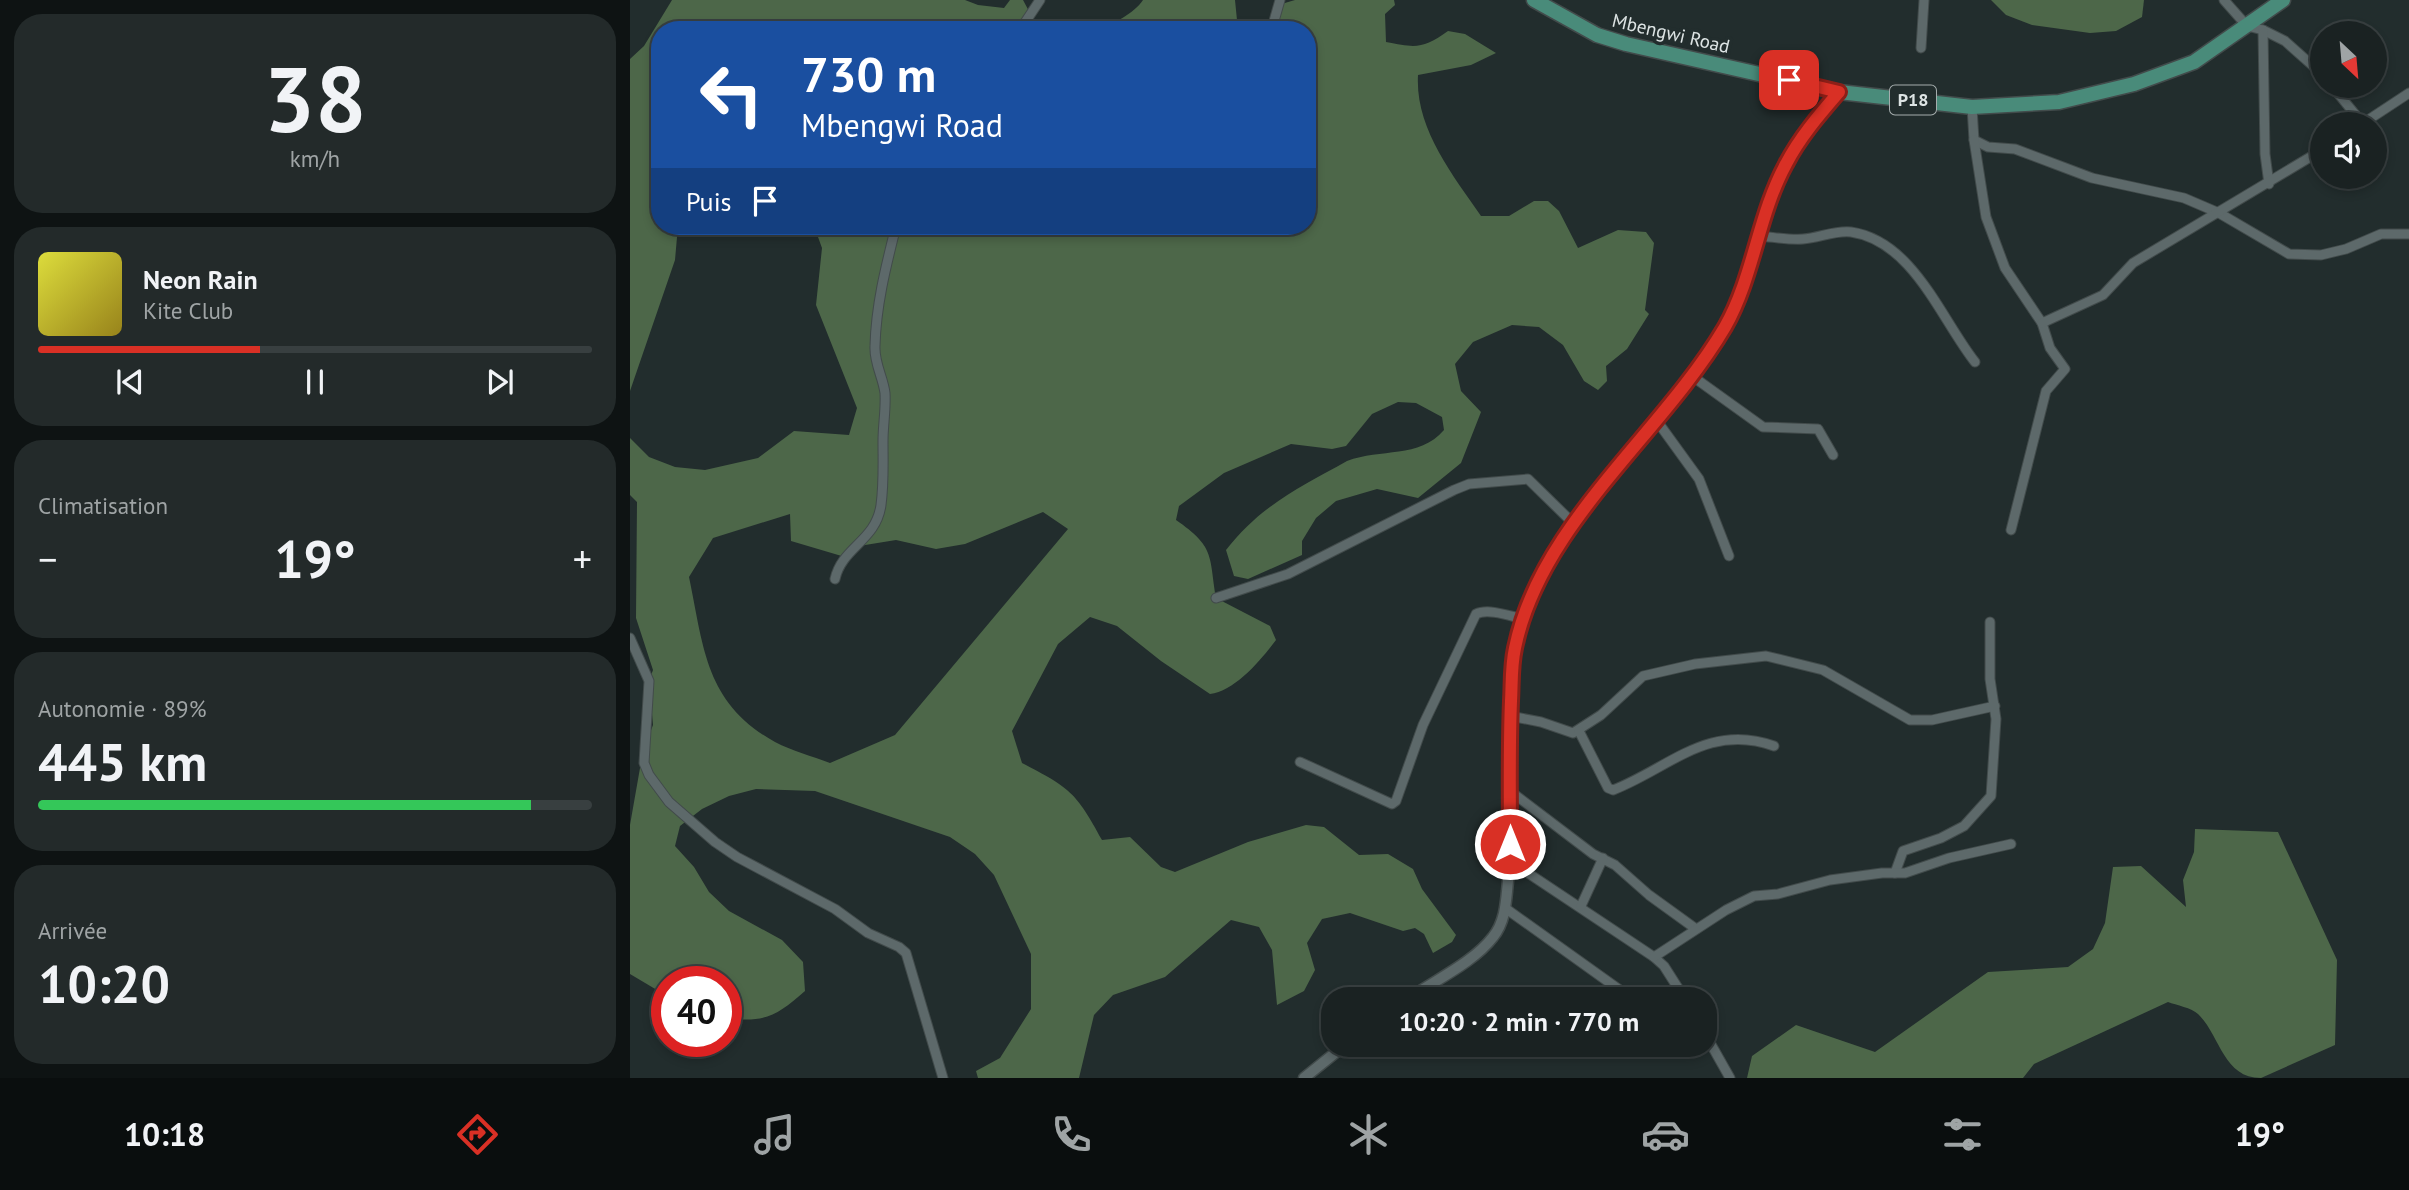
<!DOCTYPE html>
<html lang="fr">
<meta charset="utf-8">
<style>
body{margin:0;font-family:"PT Sans",sans-serif;background:#232a2a;color:#f1f3f6;height:100vh;display:flex;flex-direction:column;font-size:26px;white-space:nowrap}
*{box-sizing:border-box;margin:0}
p{font-size:23px;color:#9fa4a5}
.icon{flex:none;width:38px;height:38px;fill:none;stroke:currentColor;stroke-width:2;stroke-linecap:round;stroke-linejoin:round}
.map{position:relative;flex:1;overflow:hidden}
.side{display:flex;flex-direction:column;gap:14px;padding:14px;background:#0e1313;width:630px}
.side>*{flex:none}
.top-card{position:absolute;left:21px;top:21px;width:665px;height:214px;border-radius:28px;box-shadow:0 4px 10px #0003,0 0 0 2px #383f40;background:#1a4fa0;color:#fff;overflow:hidden}
.needle{width:46px;rotate:154deg}
.fabs{position:absolute;left:1680px;top:21px;display:grid;gap:14px}
.fabs a{display:grid;place-items:center;width:77px;height:77px;border-radius:50%;background:#1a2222;box-shadow:0 4px 10px #0003,0 0 0 2px #383f40;font-size:35px}
.speed{position:absolute;left:21px;top:966px;display:flex;gap:14px;font-size:35px;font-weight:700;text-align:center}
.speed>*{display:grid;place-content:center;width:91px;height:91px;border-radius:50%;background:#1a2222;box-shadow:0 4px 10px #0003,0 0 0 2px #383f40;line-height:1}
.speed .limit{border:10px solid #d22;background:#fff;color:#111}
.pin{position:absolute;display:grid;place-items:center;width:60px;height:60px;color:#fff;margin:-30px;border-radius:14px;box-shadow:0 4px 10px #0006}
.me{position:absolute;width:77px;margin:-38px;rotate:0deg;stroke-linejoin:round;filter:drop-shadow(0 0 5px #0008)}
.turn{display:flex;align-items:center;gap:24px;height:147px;padding:0 35px;font-size:32px}
.turn .icon{width:91px;height:91px;stroke-width:2.5}
.turn b{display:block;font-size:49px;line-height:60px}
.then{display:flex;align-items:center;height:66px;padding:0 35px;background:#0003;gap:14px;font-size:26px}
.big{font-size:52px;font-weight:700;line-height:1.1}
.side .widget{flex:1;display:flex;flex-direction:column;justify-content:center;gap:10px;min-width:0;padding:0 24px;border-radius:28px;background:#232a2a}
.side .dial{align-items:center;gap:0}
.dial b{font-size:91px;line-height:1}
.song{display:flex;align-items:center;gap:21px}
.cover{width:84px;height:84px;border-radius:10px;background:linear-gradient(135deg,hsl(60 70% 55%),hsl(50 70% 35%))}
.played{height:7px;border-radius:4px;background:linear-gradient(90deg,#d93025 40%,#383f40 40%)}
.keys{display:flex;justify-content:space-around;direction:ltr}
.heat{display:flex;justify-content:space-between;align-items:center;font-size:38px;direction:ltr}
.charge{height:10px;border-radius:5px;background:linear-gradient(90deg,#34c759 89%,#383f40 0)}
.trip{position:absolute;left:691px;top:987px;width:396px;height:70px;border-radius:28px;background:#1a2222;box-shadow:0 4px 10px #0003,0 0 0 2px #383f40;font-weight:700;line-height:70px;text-align:center}
.tab-bar{display:flex;height:112px;justify-content:space-around;align-items:center;background:#0a0e0e;color:#9fa4a5}
.tab-bar .icon{width:49px;height:49px}
.tab-bar .selected{color:#d93025}
.tab-bar b{font-size:32px;color:#f1f3f6}
main{display:flex;flex:1;min-height:0}
.map>svg:first-child{display:block}
</style>
<main>
<section class="side">
<div class="widget dial"><b>38</b><p>km/h</p></div>
<div class="widget">
<div class="song"><i class="cover"></i><div><b>Neon Rain</b><p>Kite Club</p></div></div>
<div class="played"></div>
<div class="keys"><svg class="icon" aria-label="previous" viewBox="0 0 24 24"><path d="M18 5L8 12l10 7zM5 5v14"/></svg><svg class="icon" aria-label="pause" viewBox="0 0 24 24"><path d="M8 5v14M16 5v14"/></svg><svg class="icon" aria-label="next" viewBox="0 0 24 24"><path d="M6 5l10 7-10 7zM19 5v14"/></svg></div>
</div>
<div class="widget"><p>Climatisation</p>
<div class="heat"><a>−</a><b class="big">19°</b><a>+</a></div>
</div>
<div class="widget"><p>Autonomie · 89%</p><b class="big">445 km</b><div class="charge"></div></div>
<div class="widget"><p>Arrivée</p><b class="big">10:20</b></div>
</section>
<div class="map">
<svg width="1779" height="1078" viewBox="0 0 1779 1078">
<rect width="100%" height="100%" fill="#222d2d"/>
<!-- forest -->
<g fill="#4d6749" fill-rule="evenodd">
<path d="M42 0H335L348 5 374 8 380 0H393L401 15 399 30H30V226H48L45 260 0 391V59L14 46Z"/>
<path d="M513 0H605L608 30H469C483 23 504 14 513 0Z"/>
<path d="M665 0H764L765 5 755 14 756 42C786 48 793 49 818 31L835 34 866 53 841 65 788 75C785 128 822 174 851 216H879L904 201H918L929 211 948 248 988 230 1016 232 1024 243 1015 310 1019 314 997 349 976 366 977 381 968 390 954 381 933 345 909 327 882 325 843 342 825 364 831 391 851 412 831 463 788 498 747 489 706 501 686 518 672 541V555L618 579 604 576 596 550C631 505 669 488 717 461 751 448 789 459 814 430L812 417 786 403 768 402 742 414 716 446 702 449 661 444 594 473 549 506 546 520C585 547 579 555 586 598L640 626 646 640C631 660 605 691 580 694L531 661 487 626 460 617 428 644 382 731 392 763C440 788 446 792 472 840L500 837 531 867 545 872 618 842 676 825 694 827 729 855 758 854 783 869 792 889 826 935 822 942 803 953 794 934 785 928 773 931 720 913 692 919 677 943 685 970 674 991 647 1005 642 950 629 927 601 920 535 977 483 995 464 1015 449 1078H348L346 1071 370 1058 401 1009V954L364 875 345 854 320 837 185 791 126 789 99 796 72 809 50 826 45 846 64 867 79 892 99 911 152 940 173 962 175 991C147 1016 134 1023 96 1018V982H37V996L0 974V825L13 751 23 725 19 681 23 670 6 618 7 502 0 495V438L19 457 45 467 75 470 128 458 164 431 219 435 227 408 186 305 192 248 184 226H677V30H636L648 5ZM413 512 438 529 265 735 200 763C182 756 162 751 145 742 75 703 74 648 59 577L83 538 160 514 161 541 215 557 229 546 266 540 306 549 335 544Z"/>
<path d="M1361 0H1514L1512 17 1486 31 1460 33 1402 25 1376 15Z"/>
<path d="M1565 829 1648 832 1707 960 1705 1045 1631 1078C1593 1078 1590 1035 1568 1014 1562 1008 1546 1005 1538 1002L1404 1064 1393 1078H1117L1122 1056 1166 1025 1245 1052 1358 972 1438 967 1463 949 1475 923 1483 867 1511 866 1556 907 1553 880 1564 852Z"/>
</g>
<g fill="none" stroke-linecap="round" stroke-linejoin="round">
<defs>
<g id="minor">
<path d="M1594 0 1617 26 1633 30 1655 41 1692 74"/>
<path d="M390 30 410 0"/>
<path d="M646 30 644 21 650 0"/>
<path d="M1633 30 1635 154 1639 184"/>
<path d="M1291 48 1294 0"/>
<path d="M1702 86 1733 124"/>
<path d="M1342 107 1344 140 1358 147 1385 149 1462 178 1554 198 1589 213 1659 254 1691 255 1716 249 1751 234H1779"/>
<path d="M1732 124 1779 93"/>
<path d="M1344 140 1356 217 1375 268 1412 323 1420 348 1435 369 1416 391 1381 530"/>
<path d="M1129 236C1143 237 1158 240 1173 239 1189 238 1205 230 1221 232 1283 241 1311 319 1345 362"/>
<path d="M1412 323 1473 295 1503 263 1692 150"/>
<path d="M1062 376 1133 427 1188 429 1203 455"/>
<path d="M1027 421 1069 479 1099 556"/>
<path d="M205 579C212 547 246 541 251 505 254 483 253 463 253 441 253 425 256 409 255 393 253 377 244 363 245 346 246 305 256 266 266 226"/>
<path d="M586 598 658 574 824 490 839 484 898 479 944 524"/>
<path d="M0 638 19 681 14 763 19 775 39 802 85 842 107 857 205 909 238 933 269 947 276 953 313 1078"/>
<path d="M880 716 911 722 943 733 971 715 1013 676 1065 664 1136 656 1193 670 1280 720H1302L1365 706"/>
<path d="M949 731 978 788 983 790C1038 769 1078 722 1144 746"/>
<path d="M670 762 762 804 766 801 793 725 846 614C858 608 880 616 893 619"/>
<path d="M880 791 963 854 985 865 1019 895 1066 929"/>
<path d="M880 861 1024 957 1034 966 1055 999"/>
<path d="M1265 873 1273 851 1311 838 1334 826 1361 796 1366 719 1360 679V622"/>
<path d="M951 906 973 858"/>
<path d="M875 908 994 993"/>
<path d="M1024 957 1096 910 1124 896 1148 894 1200 880 1252 873H1275L1319 858 1381 844"/>
<path d="M1074 1032 1100 1078"/>
</g>
<g id="tertiary">
<path d="M778 999C805 980 843 963 863 937 876 921 876 900 878 881 887 795 864 689 897 608 942 501 1037 427 1095 327 1124 276 1128 215 1156 164 1170 137 1190 114 1209 92"/>
<path d="M674 1078 715 1045"/>
</g>
<path id="primary" d="M904 0 967 35 996 44 1209 92 1342 107 1429 102 1504 84 1564 62 1653 0"/>
</defs>
<!-- minor casing -->
<use href="#minor" stroke="#424b4b" stroke-width="11"/>
<!-- tertiary casing -->
<use href="#tertiary" stroke="#424b4b" stroke-width="13"/>
<!-- primary casing -->
<use href="#primary" stroke="#424b4b" stroke-width="17"/>
<!-- minor -->
<use href="#minor" stroke="#5d696a" stroke-width="9"/>
<!-- tertiary -->
<use href="#tertiary" stroke="#5d696a" stroke-width="10"/>
<!-- primary -->
<use href="#primary" stroke="#498b7a" stroke-width="14"/>
</g>
<g fill="none" stroke-linecap="round" stroke-linejoin="round">
<defs>
<path id="route" d="M880 844C880 796 879 749 881 701 882 684 881 666 885 648 910 524 1032 434 1095 327 1124 276 1128 215 1156 164 1170 137 1190 114 1209 92L1159 80"/>
</defs>
<!-- route casing -->
<use href="#route" stroke="#8d1f18" stroke-width="18"/>
<!-- route -->
<use href="#route" stroke="#d93025" stroke-width="12"/>
</g>
<g text-anchor="middle" stroke-width="7" stroke-linejoin="round" paint-order="stroke">
<!-- shield labels -->
<rect fill="#222d2d" stroke="#a5adad" stroke-width="2" x="1260" y="85.5" width="46" height="29" rx="5"/>
<g font-size="18" font-weight="bold" fill="#dde4e4">
<text x="1283" y="106">P18</text>
</g>
<!-- street labels -->
<g font-size="19" fill="#dde4e4" stroke="#222d2d">
<text transform="translate(1041 33) rotate(13)" y="7">Mbengwi Road</text>
</g>
</g>
</svg>
<div class="fabs">
<a><svg class="needle" viewBox="-14 -14 28 28"><path d="M0-13l5 13h-10z" fill="#e53935"/><path d="M0 13l5-13h-10z" fill="#9fa4a5"/></svg></a>
<a><svg class="icon" aria-label="sound" viewBox="0 0 24 24"><path d="M4 9h4l5-4v14l-5-4H4zM17 9q2 3 0 6"/></svg></a>
</div>
<div class="speed"><div class="limit">40</div></div>
<div class="pin" style="left:1159px;top:80px;background:#d93025"><svg class="icon" aria-label="arrive" viewBox="0 0 24 24"><path d="M6 21V4h12l-3 4 3 4H6"/></svg></div>
<svg class="me" style="left:880px;top:844px" viewBox="-20 -20 40 40"><circle r="17" fill="#d93025" stroke="#fff" stroke-width="3"/><path d="M0-11L8 9 0 5-8 9z" fill="#fff"/></svg>
<div class="trip">10:20 · 2 min · 770 m</div>
<div class="top-card">
<div class="turn"><svg class="icon" aria-label="left" viewBox="0 0 24 24"><path d="M17 20v-9H6M10 6l-5 5 5 5"/></svg><div><b>730 m</b>Mbengwi Road</div></div>
<div class="then">Puis<svg class="icon" aria-label="arrive" viewBox="0 0 24 24"><path d="M6 21V4h12l-3 4 3 4H6"/></svg></div>
</div>
</div>
</main>
<nav class="tab-bar">
<b>10:18</b>
<svg class="icon selected" aria-label="directions" viewBox="0 0 24 24"><path d="M12 3l9 9-9 9-9-9zM9 14v-3h6M13 9l2 2-2 2"/></svg>
<svg class="icon" aria-label="music" viewBox="0 0 24 24"><path d="M9 18V5l10-2v13"/><circle cx="6" cy="18" r="3"/><circle cx="16" cy="16" r="3"/></svg>
<svg class="icon" aria-label="phone" viewBox="0 0 24 24"><path d="M5 4h4l2 5-3 2q2 4 5 5l2-3 5 2v4C11 20 4 13 5 4z"/></svg>
<svg class="icon" aria-label="climate" viewBox="0 0 24 24"><path d="M12 3v18M4 7l16 10M4 17L20 7"/></svg>
<svg class="icon" aria-label="car" viewBox="0 0 24 24"><path d="M5 17H2v-5l4-1 3-4h7l3 4 3 1v5h-3M9 17h6M6 11h13"/><circle cx="7" cy="17" r="2"/><circle cx="17" cy="17" r="2"/></svg>
<svg class="icon" aria-label="filters" viewBox="0 0 24 24"><path d="M4 7h16M4 17h16"/><circle cx="9" cy="7" r="2"/><circle cx="15" cy="17" r="2"/></svg>
<b>19°</b>
</nav>
